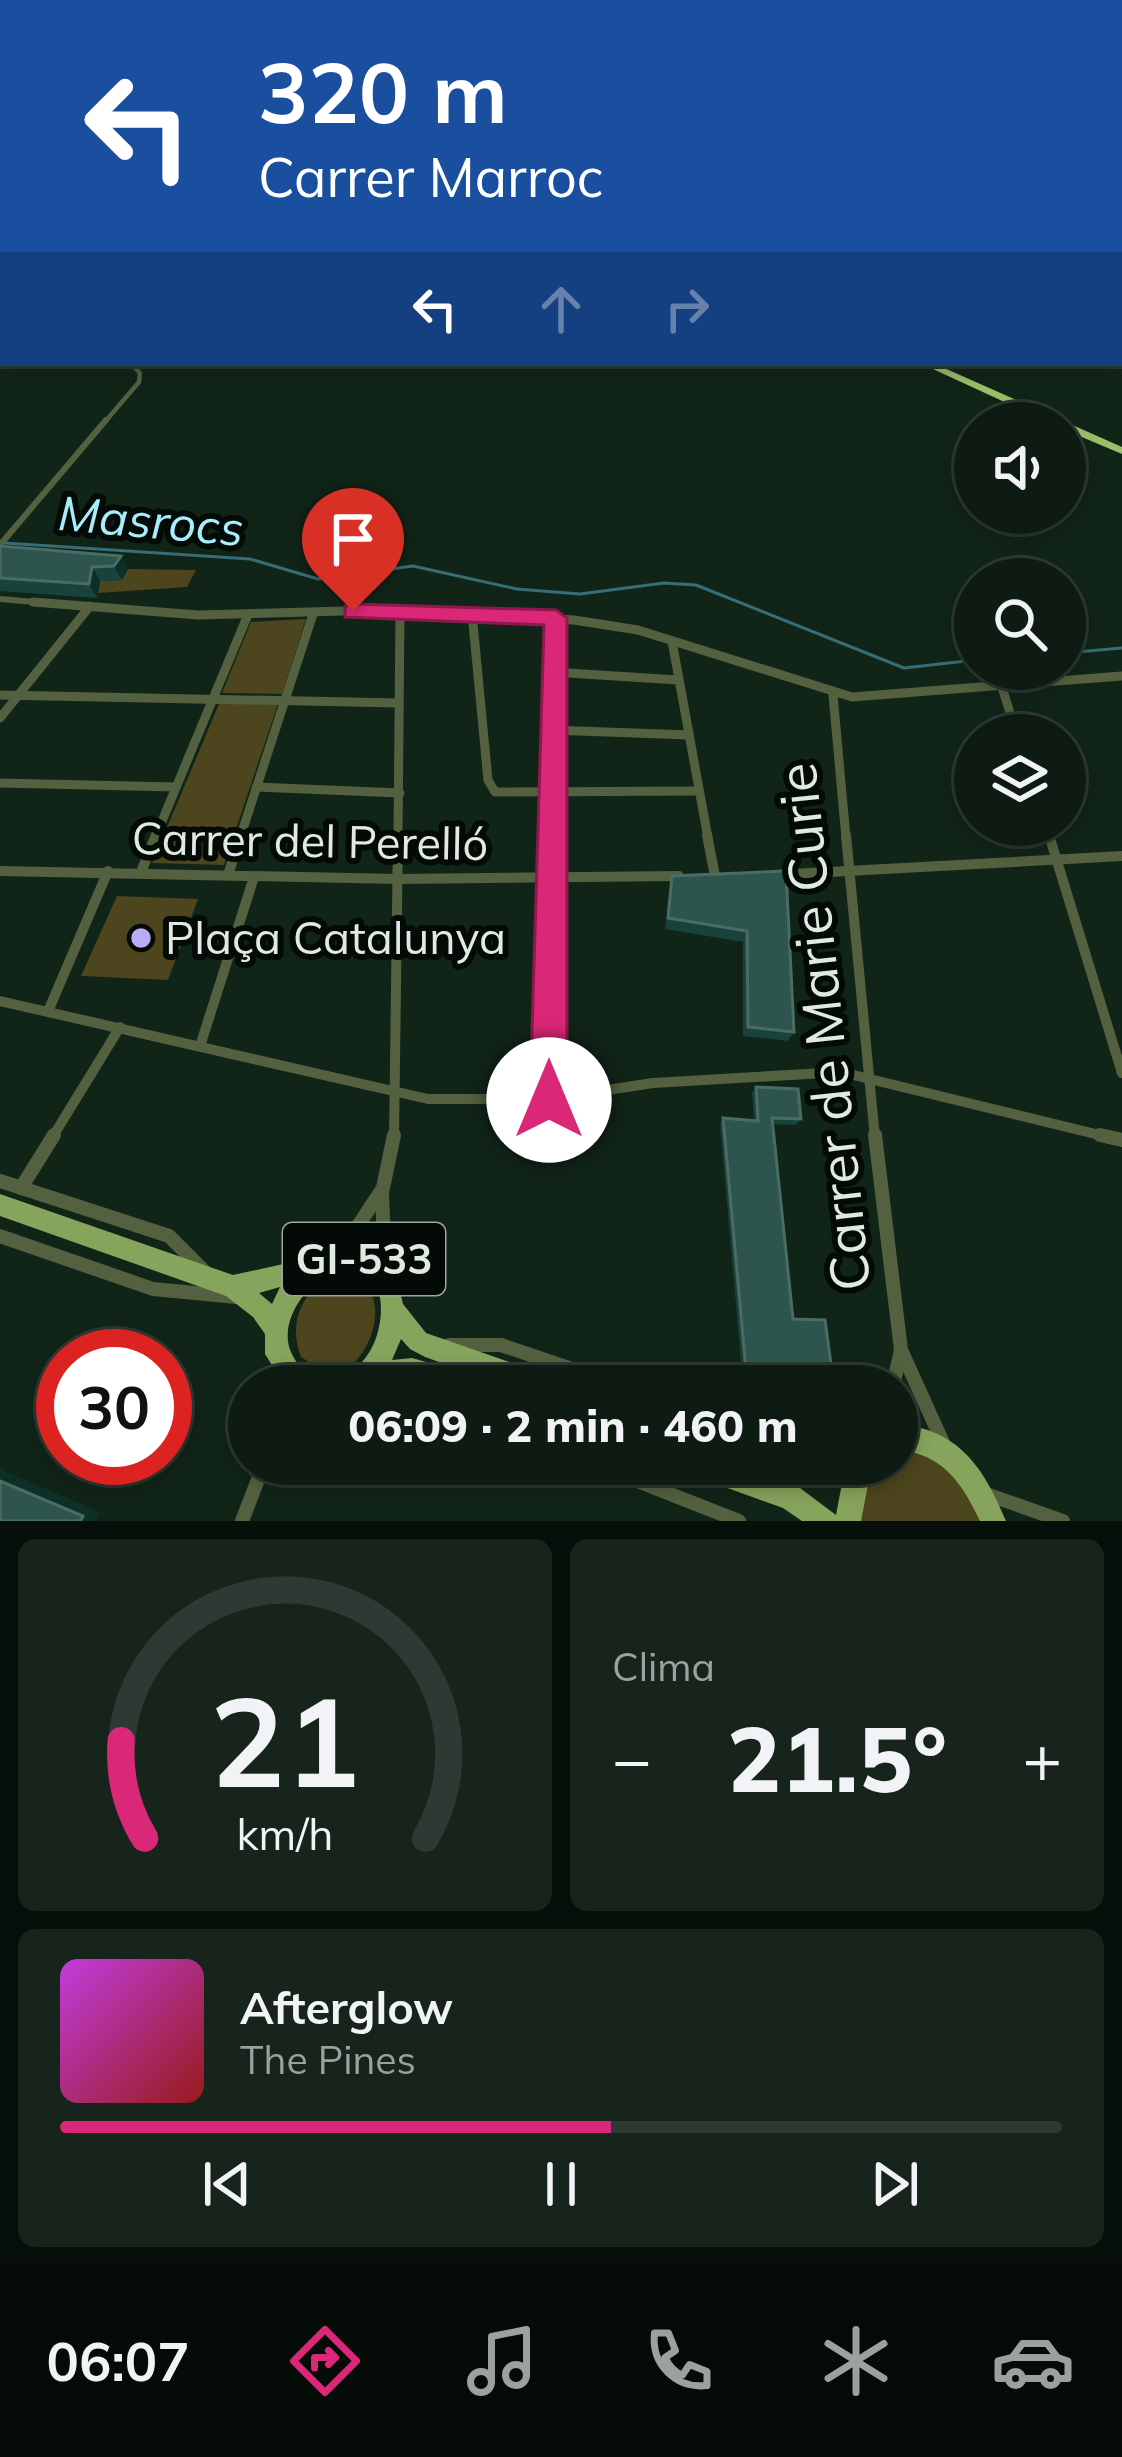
<!DOCTYPE html>
<html lang="es">
<meta charset="utf-8">
<style>
body{margin:0;font-family:Mulish,sans-serif;background:#16241b;color:#f1f3f6;height:100vh;display:flex;flex-direction:column;font-size:45px;white-space:nowrap}
*{box-sizing:border-box;margin:0}
p{font-size:39px;color:#9aa19f}
.icon{flex:none;width:66px;height:66px;fill:none;stroke:currentColor;stroke-width:2;stroke-linecap:round;stroke-linejoin:round}
.map{position:relative;height:1521px;overflow:hidden}
.panel{display:flex;flex-direction:column;gap:18px;padding:18px;background:#070f0a;flex:1}
.panel>*{flex:none}
.banner{position:absolute;left:0px;top:0px;width:1122px;height:366px;box-shadow:0 6px 18px #0003,0 0 0 3px #2d3932;background:#1a4fa0;color:#fff;overflow:hidden}
.fabs{position:absolute;left:954px;top:402px;display:grid;gap:24px}
.fabs a{display:grid;place-items:center;width:132px;height:132px;border-radius:50%;background:#0d1b12;box-shadow:0 6px 18px #0003,0 0 0 3px #2d3932;font-size:60px}
.speed{position:absolute;left:36px;top:1329px;display:flex;gap:24px;font-size:60px;font-weight:700;text-align:center}
.speed>*{display:grid;place-content:center;width:156px;height:156px;border-radius:50%;background:#0d1b12;box-shadow:0 6px 18px #0003,0 0 0 3px #2d3932;line-height:1}
.speed .limit{border:18px solid #d22;background:#fff;color:#111}
.pin{position:absolute;display:grid;place-items:center;width:102px;height:102px;color:#fff;margin:-123px -51px;border-radius:50% 50% 50% 0;rotate:-45deg;box-shadow:0 0 12px #0007}
.pin .icon{rotate:45deg}
.me{position:absolute;width:132px;margin:-66px;rotate:0deg;stroke-linejoin:round;filter:drop-shadow(0 0 9px #0008)}
.turn{display:flex;align-items:center;gap:42px;height:252px;padding:0 60px;font-size:54px}
.turn .icon{width:156px;height:156px;stroke-width:2.5}
.turn b{display:block;font-size:84px;line-height:102px}
.lanes{display:flex;align-items:center;height:114px;padding:0 60px;background:#0003;justify-content:center;gap:60px;direction:ltr}
.lanes .off{opacity:.35}
.big{font-size:90px;font-weight:800;line-height:1.1}
.panel .tile{flex:1;display:flex;flex-direction:column;justify-content:center;gap:18px;min-width:0;padding:0 42px;border-radius:18px;background:#16241b}
.panel .dial{align-items:center;gap:0}
.dial svg{height:312px;overflow:visible;fill:none;stroke:#2d3932;stroke-width:7;stroke-linecap:round;text-anchor:middle}
.dial text{fill:#f1f3f6;stroke:none}
.song{display:flex;align-items:center;gap:36px}
.cover{width:144px;height:144px;border-radius:18px;background:linear-gradient(135deg,hsl(290 70% 55%),hsl(0 70% 35%))}
.played{height:12px;border-radius:6px;background:linear-gradient(90deg,#db2777 55%,#2d3932 55%)}
.keys{display:flex;justify-content:space-around;direction:ltr}
.heat{display:flex;justify-content:space-between;align-items:center;font-size:66px;direction:ltr}
.panel .tiles{flex:1;display:grid;gap:18px;grid-template-columns:1fr 1fr}
.tile:last-child{grid-column:span 2}
.trip{position:absolute;left:228px;top:1365px;width:690px;height:120px;border-radius:60px;background:#0d1b12;box-shadow:0 6px 18px #0003,0 0 0 3px #2d3932;font-weight:800;line-height:120px;text-align:center}
.dock{display:flex;height:192px;justify-content:space-around;align-items:center;background:#050b07;color:#9aa19f}
.dock .icon{width:84px;height:84px}
.dock .active{color:#db2777}
.dock b{font-size:54px;color:#f1f3f6}
.map>svg:first-child{display:block}
</style>
<div class="map">
<svg width="1122" height="1521" viewBox="0 0 1122 1521">
<rect width="100%" height="100%" fill="#112418"/>
<!-- green -->
<g fill="#4c451d">
<path d="M128 569 196 570 187 587 98 593 100 581 121 580Z"/>
<path d="M306 619 282 694 222 693 251 622Z"/>
<path d="M219 704H278L224 865 152 863Z"/>
<path d="M117 896 198 899 168 980 81 976Z"/>
<path d="M340 1275C389 1280 380 1335 355 1362L326 1373 301 1357C287 1322 303 1285 340 1275Z"/>
<path d="M911 1446 959 1472 986 1521H859L872 1464H897V1448Z"/>
</g>
<g fill="none" stroke-linecap="round" stroke-linejoin="round">
<!-- stream -->
<g stroke="#366d77" stroke-width="3">
<path d="M5 543 250 559 318 579 413 566 517 589 580 594 664 583 696 585 904 668 975 660"/>
<path d="M1065 653 1122 648"/>
</g>
<!-- street-far4 -->
<path stroke="#536140" stroke-width="4.5" d="M104 423 139 382 140 373 130 363"/>
<!-- street-far3 -->
<g stroke="#536140" stroke-width="6">
<path d="M0 545 106 420"/>
<path d="M0 599 71 605"/>
</g>
<!-- street-far2 -->
<g stroke="#536140" stroke-width="9">
<path d="M33 602 198 615 378 610 574 620 638 630 852 697 1122 676"/>
<path d="M472 613 488 780 495 792 699 791"/>
<path d="M672 641 708 838"/>
<path d="M552 672 678 680"/>
<path d="M1001 684 1017 735"/>
<path d="M0 695 399 703"/>
<path d="M833 695 846 838"/>
<path d="M0 718 90 606"/>
<path d="M551 730 689 735"/>
<path d="M0 783 176 787"/>
<path d="M256 787 400 793"/>
<path d="M1046 825 1050 838"/>
<path d="M155 838 247 617"/>
<path d="M240 838 313 614"/>
<path d="M398 838 400 610"/>
<path d="M553 838 556 618"/>
</g>
<!-- street-far1 -->
<g stroke="#536140" stroke-width="10">
<path d="M707 835 715 876"/>
<path d="M846 835 875 1138"/>
<path d="M1049 835 1122 1073"/>
<path d="M0 871 398 879 679 876"/>
<path d="M141 872 156 835"/>
<path d="M228 875 241 835"/>
<path d="M774 875 1122 856"/>
<path d="M0 1001 428 1099H549L653 1083 841 1072 1112 1138"/>
<path d="M49 1009 108 871"/>
<path d="M201 1043 254 877"/>
<path d="M549 1099 553 835"/>
<path d="M52 1138 120 1027"/>
<path d="M394 1138 398 835"/>
</g>
<!-- street -->
<g stroke="#536140" stroke-width="14">
<path d="M875 1135 901 1350 944 1445"/>
<path d="M1100 1135 1122 1140"/>
<path d="M0 1181 169 1236 204 1271"/>
<path d="M21 1188 54 1135"/>
<path d="M382 1193 385 1266"/>
<path d="M0 1236 153 1289 237 1297"/>
<path d="M338 1256 383 1188 394 1135"/>
<path d="M449 1345H501L622 1386"/>
<path d="M277 1386 280 1365"/>
<path d="M893 1386 901 1350"/>
<path d="M594 1464 739 1521"/>
<path d="M989 1495 1063 1521"/>
<path d="M242 1521 264 1464"/>
</g>
<!-- primary -->
<g fill="#87a45d" fill-rule="evenodd">
<path d="M0 1194 233 1275 306 1259 310 1260 341 1247 368 1248 376 1251 395 1269 403 1304 426 1333 552 1377 555 1386H507L425 1357 410 1349 401 1339 392 1360 412 1358 469 1374 478 1377 481 1386H426L412 1382 342 1386C347 1374 358 1368 366 1357 380 1339 386 1305 376 1284 375 1282 364 1272 363 1270 356 1270 349 1268 343 1269 310 1275 277 1321 291 1352 296 1364 307 1374 312 1386H285L265 1354V1334L253 1317 226 1296 0 1216ZM280 1287 272 1304 259 1293Z"/>
<path d="M897 1424C959 1429 984 1468 1006 1521H980C962 1483 942 1453 897 1450Z"/>
<path d="M682 1464H733L800 1488 836 1515 843 1478 812 1488 764 1473 760 1464H872L861 1521H802L783 1508 686 1473Z"/>
</g>
<!-- highway -->
<g fill="#9bbe68" fill-rule="evenodd">
<path d="M3 286V292L0 293V287Z"/>
<path d="M920 363H933L1122 447V454L1065 430V423H1050Z"/>
</g>
</g>
<!-- wall -->
<g fill="#18433c">
<path d="M0 546 121 556 128 569 122 580 100 581 97 598 0 591Z"/>
<path d="M786 871 794 1032 788 1041 743 1036V942L665 929 672 876Z"/>
<path d="M756 1087 801 1119 796 1125 772 1124 793 1319 834 1386H790L788 1372 742 1371 720 1124 723 1118 754 1120 752 1093Z"/>
</g>
<!-- shaded-wall -->
<g fill="#0c2f26">
<path d="M121 556 128 569 122 580 114 566Z"/>
<path d="M92 567 100 581 97 598 89 584Z"/>
<path d="M0 1469 100 1512 96 1521H81L0 1481Z"/>
</g>
<!-- building -->
<g fill="#2d554e" stroke="#496c65" stroke-width="3">
<path d="M0 546 121 556 114 566 92 567 89 584 0 578Z"/>
<path d="M786 871 794 1032 748 1027 747 931 668 918 672 876Z"/>
<path d="M756 1087 798 1089 801 1119 772 1118 793 1319 825 1320 834 1386H796L794 1372 746 1370 723 1118 758 1121Z"/>
<path d="M0 1481 83 1516 81 1521H0Z"/>
</g>
<!-- sky -->
<linearGradient id="sky" x2="0" y2="1"><stop stop-color="#09140d"/><stop offset="0.44" stop-color="#324548"/><stop offset="1" stop-color="#324548" stop-opacity="0"/></linearGradient>
<rect width="1122" height="383" fill="url(#sky)"/>
<!-- route -->
<path fill="#db2777" stroke="#8e194d" stroke-width="3" d="M353 604 556 610 567 618V1100L562 1113 549 1118 536 1113 530 1100 544 625 345 617V606Z"/>
<!-- markers -->
<circle fill="#bbaaf6" stroke="#040b06" stroke-width="4.5" cx="141" cy="938" r="12"/>
<g text-anchor="middle" stroke-width="12" stroke-linejoin="round" paint-order="stroke">
<!-- shield labels -->
<rect fill="#040b06" stroke="#9da7a0" stroke-width="3" x="283" y="1223" width="162" height="72" rx="9"/>
<g font-size="42" font-weight="bold" fill="#deeae2">
<text x="364" y="1274">GI-533</text>
</g>
<!-- street labels -->
<g font-size="45" fill="#deeae2" stroke="#040b06">
<text transform="translate(310 841) rotate(1)" y="16">Carrer del Perelló</text>
</g>
<!-- poi labels -->
<g font-size="45" fill="#deeae2" stroke="#040b06" text-anchor="start">
<text x="165" y="954">Plaça Catalunya</text>
</g>
<!-- water labels -->
<g font-size="48" font-style="italic" fill="#a7edfb" stroke="#040b06">
<text transform="translate(151 521) rotate(5)" y="17">Masrocs</text>
</g>
<!-- near-street labels -->
<g font-size="54" fill="#deeae2" stroke="#040b06">
<text transform="translate(824 1027) rotate(-96)" y="19">Carrer de Marie Curie</text>
</g>
</g>
</svg>
<div class="fabs">
<a><svg class="icon" aria-label="sound" viewBox="0 0 24 24"><path d="M4 9h4l5-4v14l-5-4H4zM17 9q2 3 0 6"/></svg></a>
<a><svg class="icon" aria-label="search" viewBox="0 0 24 24"><circle cx="10" cy="10" r="6"/><path d="M15 15l6 6"/></svg></a>
<a><svg class="icon" aria-label="layers" viewBox="0 0 24 24"><path d="M12 4l9 5-9 5-9-5zM3 14l9 5 9-5"/></svg></a>
</div>
<div class="speed"><div class="limit">30</div></div>
<div class="pin" style="left:353px;top:611px;background:#d93025"><svg class="icon" aria-label="arrive" viewBox="0 0 24 24"><path d="M6 21V4h12l-3 4 3 4H6"/></svg></div>
<svg class="me" style="left:549px;top:1100px" viewBox="-20 -20 40 40"><circle r="19" fill="#fff"/><path d="M0-13L10 11 0 6-10 11z" fill="#db2777"/></svg>
<div class="trip">06:09 · 2 min · 460 m</div>
<div class="banner">
<div class="turn"><svg class="icon" aria-label="left" viewBox="0 0 24 24"><path d="M17 20v-9H6M10 6l-5 5 5 5"/></svg><div><b>320 m</b>Carrer Marroc</div></div>
<div class="lanes"><svg class="icon" aria-label="left" viewBox="0 0 24 24"><path d="M17 20v-9H6M10 6l-5 5 5 5"/></svg><svg class="icon off" aria-label="ahead" viewBox="0 0 24 24"><path d="M12 20V5M6 11l6-6 6 6"/></svg><svg class="icon off" aria-label="right" viewBox="0 0 24 24"><path d="M7 20v-9h11M14 6l5 5-5 5"/></svg></div>
</div>
</div>
<section class="panel">
<div class="tiles">
<div class="tile dial"><svg viewBox="0 0 100 80">
<path d="M14 69A42 42 0 1 1 86 69"/>
<path d="M14 69A42 42 0 0 1 8 44" stroke="#db2777"/>
<text x="50" y="56" font-size="32" font-weight="700">21</text>
<text x="50" y="72" font-size="11">km/h</text>
</svg></div>
<div class="tile"><p>Clima</p>
<div class="heat"><a>−</a><b class="big">21.5°</b><a>+</a></div>
</div>
<div class="tile">
<div class="song"><i class="cover"></i><div><b>Afterglow</b><p>The Pines</p></div></div>
<div class="played"></div>
<div class="keys"><svg class="icon" aria-label="previous" viewBox="0 0 24 24"><path d="M18 5L8 12l10 7zM5 5v14"/></svg><svg class="icon" aria-label="pause" viewBox="0 0 24 24"><path d="M8 5v14M16 5v14"/></svg><svg class="icon" aria-label="next" viewBox="0 0 24 24"><path d="M6 5l10 7-10 7zM19 5v14"/></svg></div>
</div>
</div>
</section>
<nav class="dock">
<b>06:07</b>
<svg class="icon active" aria-label="directions" viewBox="0 0 24 24"><path d="M12 3l9 9-9 9-9-9zM9 14v-3h6M13 9l2 2-2 2"/></svg>
<svg class="icon" aria-label="music" viewBox="0 0 24 24"><path d="M9 18V5l10-2v13"/><circle cx="6" cy="18" r="3"/><circle cx="16" cy="16" r="3"/></svg>
<svg class="icon" aria-label="phone" viewBox="0 0 24 24"><path d="M5 4h4l2 5-3 2q2 4 5 5l2-3 5 2v4C11 20 4 13 5 4z"/></svg>
<svg class="icon" aria-label="climate" viewBox="0 0 24 24"><path d="M12 3v18M4 7l16 10M4 17L20 7"/></svg>
<svg class="icon" aria-label="car" viewBox="0 0 24 24"><path d="M5 17H2v-5l4-1 3-4h7l3 4 3 1v5h-3M9 17h6M6 11h13"/><circle cx="7" cy="17" r="2"/><circle cx="17" cy="17" r="2"/></svg>
</nav>
